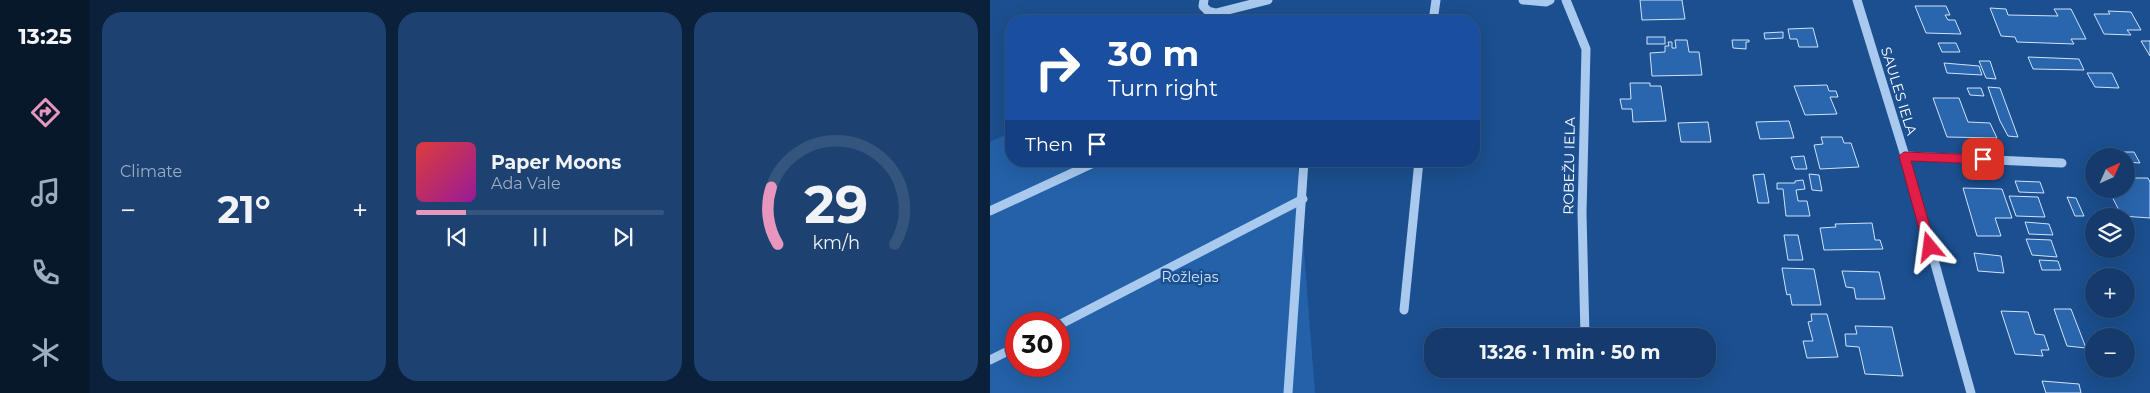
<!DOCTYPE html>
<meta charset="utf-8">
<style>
body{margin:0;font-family:Montserrat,sans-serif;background:#1d4271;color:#f1f3f6;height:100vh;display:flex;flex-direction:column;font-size:19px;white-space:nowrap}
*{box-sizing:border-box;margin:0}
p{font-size:16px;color:#9dadc1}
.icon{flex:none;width:28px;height:28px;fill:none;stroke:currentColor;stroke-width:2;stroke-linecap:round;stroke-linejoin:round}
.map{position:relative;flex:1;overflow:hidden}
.panel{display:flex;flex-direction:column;gap:12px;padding:12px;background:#0b203b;width:900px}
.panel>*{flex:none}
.top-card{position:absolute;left:15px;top:15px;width:475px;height:152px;border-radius:20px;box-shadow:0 5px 20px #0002,0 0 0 1px #33557e;background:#1a4fa0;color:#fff;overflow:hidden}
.needle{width:32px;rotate:45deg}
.fabs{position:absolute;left:1095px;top:148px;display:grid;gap:10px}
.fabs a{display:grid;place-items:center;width:50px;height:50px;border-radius:50%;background:#143b6b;box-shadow:0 5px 20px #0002,0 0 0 1px #33557e;font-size:25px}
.speed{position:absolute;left:15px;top:312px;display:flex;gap:10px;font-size:25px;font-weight:700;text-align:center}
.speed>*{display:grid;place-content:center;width:65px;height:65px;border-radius:50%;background:#143b6b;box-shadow:0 5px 20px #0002,0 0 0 1px #33557e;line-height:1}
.speed .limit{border:8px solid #d22;background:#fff;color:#111}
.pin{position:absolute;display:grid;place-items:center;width:42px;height:42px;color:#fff;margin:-21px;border-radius:10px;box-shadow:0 2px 8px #0006}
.me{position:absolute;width:55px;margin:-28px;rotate:344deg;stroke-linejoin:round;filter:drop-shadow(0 0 4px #0008)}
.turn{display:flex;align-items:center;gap:18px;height:105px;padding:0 20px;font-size:22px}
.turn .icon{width:65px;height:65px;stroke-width:2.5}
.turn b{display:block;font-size:35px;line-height:42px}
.then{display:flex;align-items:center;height:48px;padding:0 20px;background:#0003;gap:10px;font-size:19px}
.big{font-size:38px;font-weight:700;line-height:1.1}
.panel .widget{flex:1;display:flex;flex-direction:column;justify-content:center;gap:8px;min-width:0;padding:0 18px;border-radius:20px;background:#1d4271}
.panel .dial{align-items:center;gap:0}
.dial svg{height:130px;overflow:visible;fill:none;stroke:#33557e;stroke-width:7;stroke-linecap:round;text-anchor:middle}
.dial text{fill:#f1f3f6;stroke:none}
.song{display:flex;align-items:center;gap:15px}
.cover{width:60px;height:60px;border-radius:8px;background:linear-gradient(135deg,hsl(0 70% 55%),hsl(300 70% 35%))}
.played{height:5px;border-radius:2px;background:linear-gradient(90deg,#e797bd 20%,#33557e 20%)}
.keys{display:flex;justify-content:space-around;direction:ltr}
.heat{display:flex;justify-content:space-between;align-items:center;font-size:28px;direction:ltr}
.panel .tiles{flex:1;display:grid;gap:12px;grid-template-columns:repeat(3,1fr)}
.trip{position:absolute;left:434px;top:328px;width:292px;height:50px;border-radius:20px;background:#143b6b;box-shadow:0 5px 20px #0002,0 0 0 1px #33557e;font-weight:700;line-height:50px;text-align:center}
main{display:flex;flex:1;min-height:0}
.dock{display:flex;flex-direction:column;width:90px;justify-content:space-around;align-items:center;background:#08182b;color:#9dadc1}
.dock .icon{width:35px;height:35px}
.dock .selected{color:#e797bd}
.dock b{font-size:22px;color:#f1f3f6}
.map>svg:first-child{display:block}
</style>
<main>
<nav class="dock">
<b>13:25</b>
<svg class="icon selected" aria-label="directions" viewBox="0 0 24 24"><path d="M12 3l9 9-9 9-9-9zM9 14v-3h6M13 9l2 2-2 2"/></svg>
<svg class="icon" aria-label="music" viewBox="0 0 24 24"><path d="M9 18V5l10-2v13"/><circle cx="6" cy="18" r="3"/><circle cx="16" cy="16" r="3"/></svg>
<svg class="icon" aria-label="phone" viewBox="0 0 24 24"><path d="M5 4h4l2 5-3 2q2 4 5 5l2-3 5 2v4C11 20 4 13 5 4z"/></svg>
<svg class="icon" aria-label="climate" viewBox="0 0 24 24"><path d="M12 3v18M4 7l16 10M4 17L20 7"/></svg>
</nav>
<section class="panel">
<div class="tiles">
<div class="widget"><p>Climate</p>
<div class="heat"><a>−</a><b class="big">21°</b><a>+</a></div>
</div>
<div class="widget">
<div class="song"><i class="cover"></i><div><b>Paper Moons</b><p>Ada Vale</p></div></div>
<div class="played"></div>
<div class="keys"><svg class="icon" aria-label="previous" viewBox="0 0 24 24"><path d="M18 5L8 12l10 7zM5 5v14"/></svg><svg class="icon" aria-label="pause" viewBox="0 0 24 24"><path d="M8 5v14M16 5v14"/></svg><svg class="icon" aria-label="next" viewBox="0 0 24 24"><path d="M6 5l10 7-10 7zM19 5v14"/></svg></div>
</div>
<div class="widget dial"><svg viewBox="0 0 100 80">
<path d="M14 69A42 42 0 1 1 86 69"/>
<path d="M14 69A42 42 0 0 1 10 34" stroke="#e797bd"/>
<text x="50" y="56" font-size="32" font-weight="700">29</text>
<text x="50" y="72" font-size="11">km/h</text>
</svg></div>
</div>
</section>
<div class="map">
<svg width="1160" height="393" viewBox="0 0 1160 393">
<rect width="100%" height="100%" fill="#1b4f8f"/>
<!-- green -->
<path fill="#2461a8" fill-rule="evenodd" d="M21 132V161H307L325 393H0V142ZM26 324H69V366H26Z"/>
<!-- building -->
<g fill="#2a66ad" stroke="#cfe3fa">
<path d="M650 0H692L695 19 652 20Z"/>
<path d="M925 6H956L960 15H955L958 20H965L971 34 936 33Z"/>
<path d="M1000 8 1016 9 1018 15 1068 16 1064 9H1081L1096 39H1081L1084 44 1027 42 1025 37 1011 36Z"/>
<path d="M1118 11 1141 12 1151 30H1137L1141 35 1114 34 1104 14H1120Z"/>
<path d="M823 28 828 47H809L807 39H800L798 29Z"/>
<path d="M793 32V38L775 39 774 33Z"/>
<rect x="657" y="37" width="18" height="7"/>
<path d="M685 40H697L699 52H709L712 75 662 76 660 53 675 52V46H679L678 42H682V48H686Z"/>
<path d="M742 40H759V42H756V49L743 48Z"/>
<path d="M1151 41H1160V56Z"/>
<path d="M948 43H966L970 52H952Z"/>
<path d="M1038 57 1089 59 1094 70 1043 69Z"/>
<path d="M989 61H1000L1006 79 996 78Z"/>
<path d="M954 63 989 66 992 75 957 73Z"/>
<path d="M1097 73H1122L1129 88 1105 87Z"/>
<path d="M640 83H660V86H671L676 121 643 122 642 109H632L630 99H641Z"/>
<path d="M837 85 839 91H846L848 97H840L847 114 815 115 804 86Z"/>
<path d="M998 87 1010 88 1028 137 1018 136 1010 121Z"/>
<path d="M977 88H991L994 96 980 95Z"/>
<path d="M943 98H969L978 122 1000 123 1007 138 957 137Z"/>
<path d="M799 121 804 138 770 139 766 122Z"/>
<path d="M718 122 721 142H691L688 123Z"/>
<path d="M831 137H852L854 143H861L869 167 830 169 824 145 833 144Z"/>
<path d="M1132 152H1144L1150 163 1137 162 1136 156H1134Z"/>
<path d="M814 156 817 169H805L801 157Z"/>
<path d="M774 174 779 203H768L763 175Z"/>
<path d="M819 174 829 175 832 191 822 190Z"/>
<path d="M1136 178H1158L1160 182V218L1132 216 1118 189H1136Z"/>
<path d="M813 180 815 189 806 190 808 201H817L820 216H796L793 189H787V183H805V181Z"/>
<path d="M1025 181 1050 182 1054 193 1029 192Z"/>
<path d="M973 188 1012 189 1022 218H1005L1011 236H987Z"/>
<path d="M1019 196 1048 197 1055 217 1026 216Z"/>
<path d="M1077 197 1086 198 1094 216H1085Z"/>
<path d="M1035 222 1059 224 1063 235 1039 234Z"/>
<path d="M882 223 885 240H890L893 249 834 250 830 228 846 227 845 224Z"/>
<path d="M794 235H808L813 260H798Z"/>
<path d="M1036 239 1061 240 1067 257 1042 255Z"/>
<path d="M984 253 1011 256 1014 273 988 271Z"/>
<path d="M1049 260 1068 261 1071 270H1052Z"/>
<path d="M792 268 824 269 831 305H802L800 294 797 295 796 291Z"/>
<path d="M852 271 889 272 895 299H866L864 288 856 287Z"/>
<path d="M1064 309H1081L1096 348 1077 346Z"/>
<path d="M1011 311 1038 312 1045 334 1054 335 1059 350H1051L1053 356 1025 354Z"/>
<path d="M821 314H837L848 357 817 358 813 341H823L818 322 822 321Z"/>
<path d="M865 326 902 327 913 376 875 374 869 347 856 346 855 334H867Z"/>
<path d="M1052 381 1089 384 1091 393H1056Z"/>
</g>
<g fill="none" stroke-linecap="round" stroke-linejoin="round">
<!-- minor -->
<g stroke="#a9c9ee" stroke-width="9">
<path d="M214 0 213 6 218 11 226 13 278 0"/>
<path d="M533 0 556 2 560 0"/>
<path d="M576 0 596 49 592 213 595 336"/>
<path d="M867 0 915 156 981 393"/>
<path d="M443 21 446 0"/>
<path d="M915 156 1072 163"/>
<path d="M0 211 108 161"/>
<path d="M414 310 429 161"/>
<path d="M69 325 313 199"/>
<path d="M0 360 26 347"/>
<path d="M298 393 314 161"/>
</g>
</g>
<!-- route -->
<path fill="#e11d48" stroke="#92132f" d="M914 152 993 155 999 159 993 164 921 161 946 247 944 251 940 253 936 251 934 247 909 156Z"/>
<g text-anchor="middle" stroke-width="5" stroke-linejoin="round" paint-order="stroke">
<!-- street labels -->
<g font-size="14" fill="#fff" stroke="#1b4f8f">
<text transform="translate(909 91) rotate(73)" y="5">SAULES IELA</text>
<text transform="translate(579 166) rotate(-89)" y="5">ROBEŽU IELA</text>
</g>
<!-- park labels -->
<g font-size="14" fill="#cfe3fa" stroke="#1b4f8f">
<text x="200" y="282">Rožlejas</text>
</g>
</g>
</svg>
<div class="fabs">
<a><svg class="needle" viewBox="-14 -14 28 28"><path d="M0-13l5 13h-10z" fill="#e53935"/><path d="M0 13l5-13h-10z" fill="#9dadc1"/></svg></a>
<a><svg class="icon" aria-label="layers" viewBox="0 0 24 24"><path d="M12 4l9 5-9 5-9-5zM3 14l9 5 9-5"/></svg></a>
<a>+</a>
<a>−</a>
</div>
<div class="speed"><div class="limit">30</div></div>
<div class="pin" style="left:993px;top:159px;background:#d93025"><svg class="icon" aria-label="arrive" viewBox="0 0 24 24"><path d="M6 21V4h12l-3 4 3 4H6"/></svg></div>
<svg class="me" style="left:940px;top:247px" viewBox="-20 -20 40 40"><path d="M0-17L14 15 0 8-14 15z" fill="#e11d48" stroke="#fff" stroke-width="4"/></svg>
<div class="trip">13:26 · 1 min · 50 m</div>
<div class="top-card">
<div class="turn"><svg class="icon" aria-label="right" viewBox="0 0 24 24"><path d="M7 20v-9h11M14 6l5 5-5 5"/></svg><div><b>30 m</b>Turn right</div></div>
<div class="then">Then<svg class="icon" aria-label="arrive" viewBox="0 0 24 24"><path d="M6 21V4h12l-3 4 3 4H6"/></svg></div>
</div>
</div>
</main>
